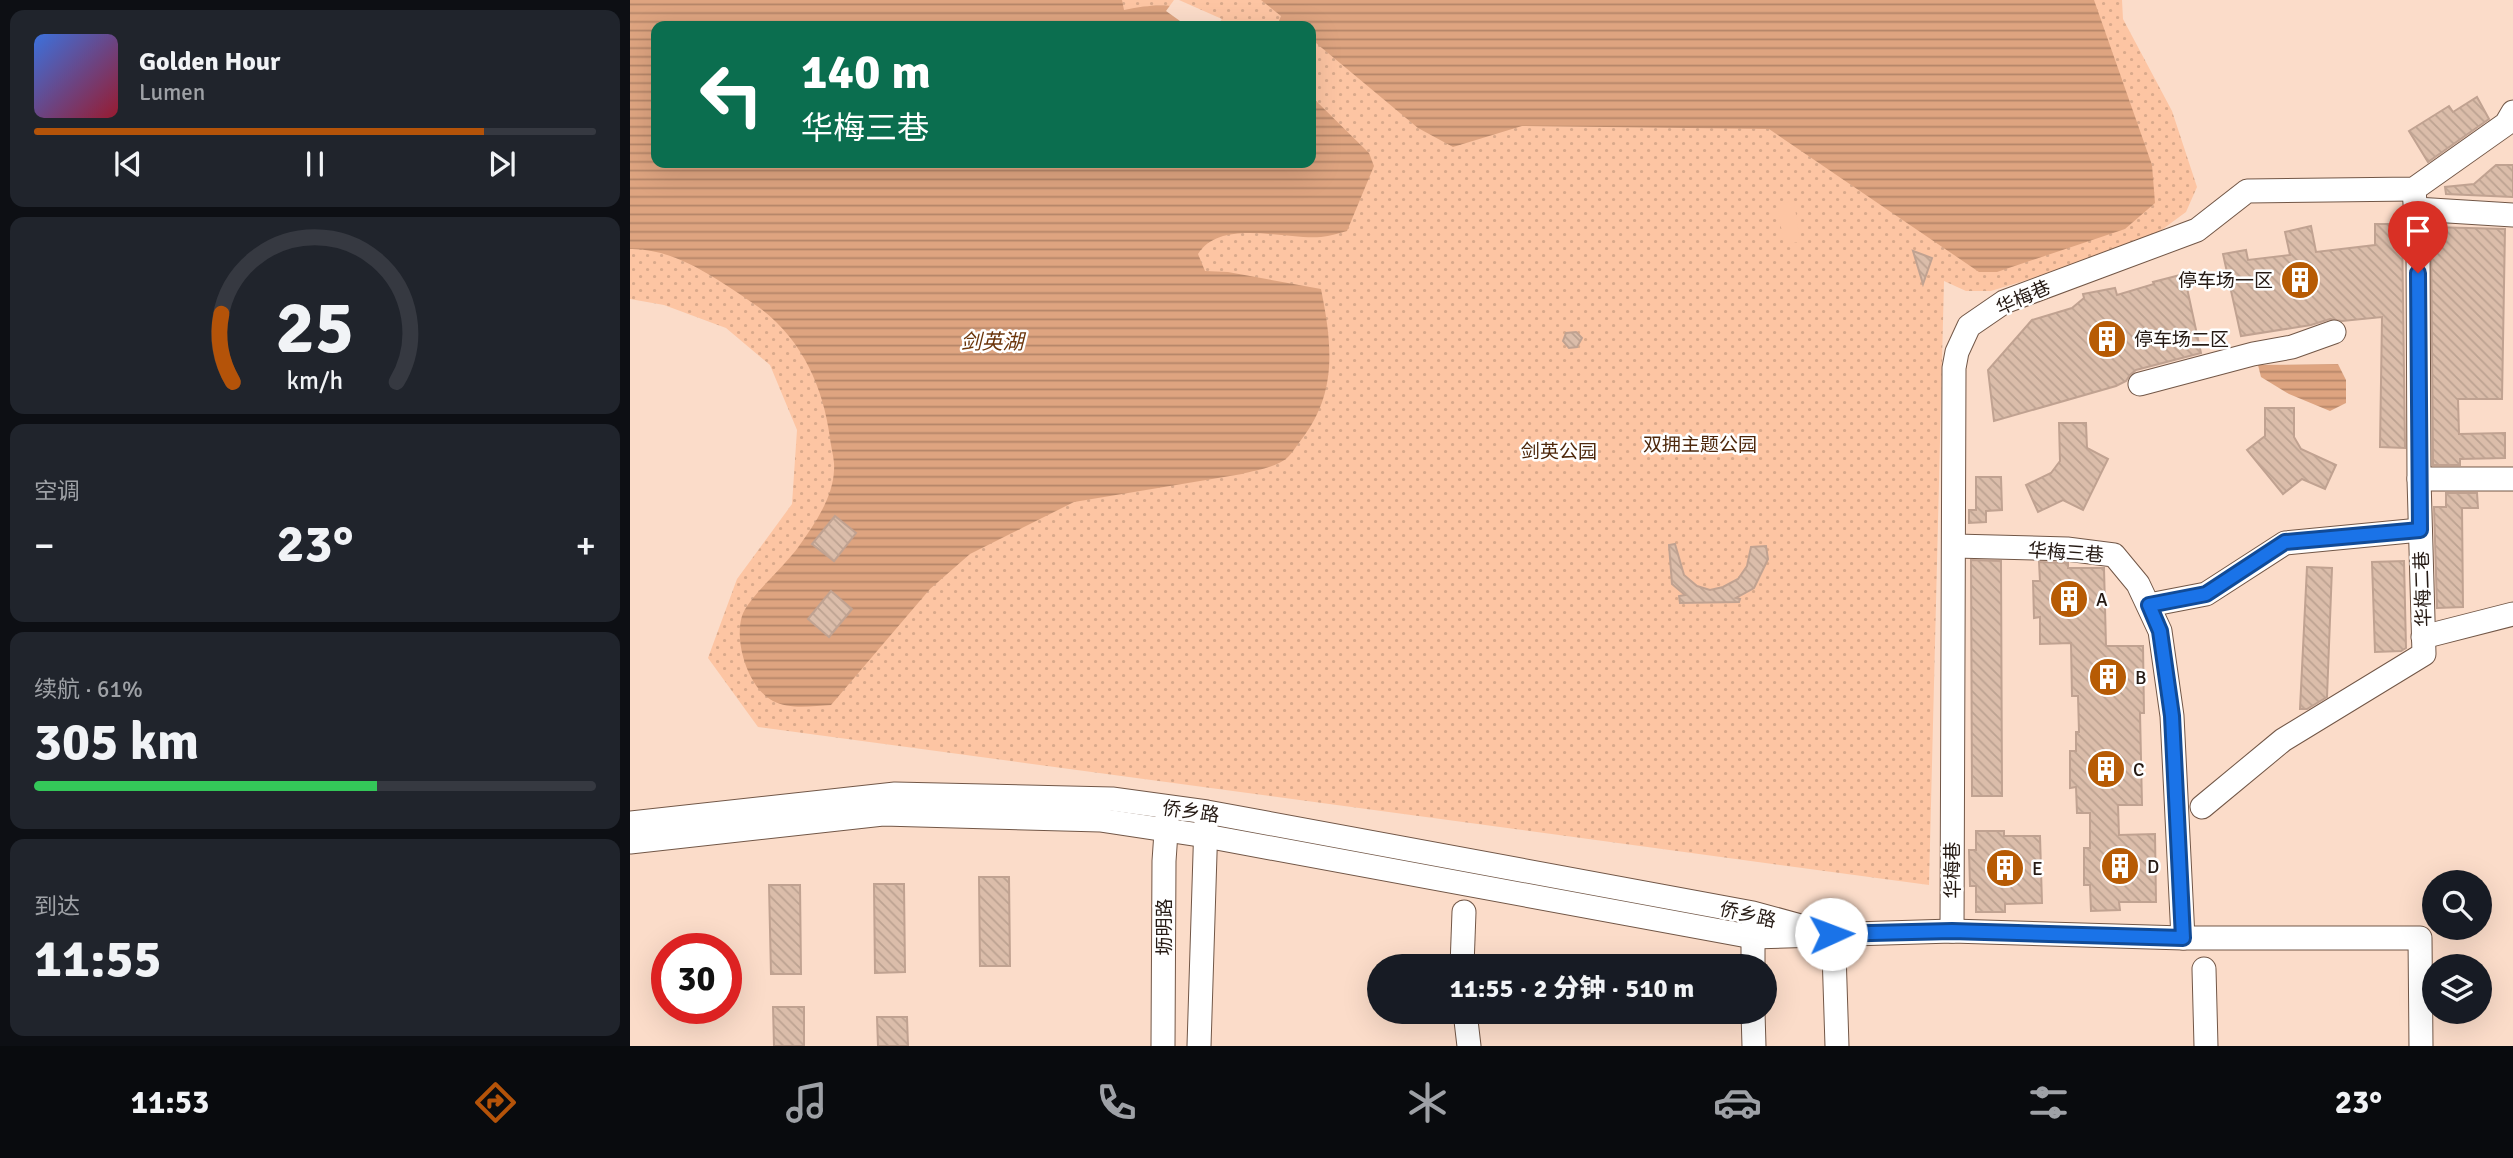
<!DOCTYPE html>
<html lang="zh">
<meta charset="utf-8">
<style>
body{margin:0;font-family:Signika,"Noto Sans SC",sans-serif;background:#20242c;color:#f1f3f6;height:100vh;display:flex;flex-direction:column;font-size:26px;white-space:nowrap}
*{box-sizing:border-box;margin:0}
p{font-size:23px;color:#9ea1a6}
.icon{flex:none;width:38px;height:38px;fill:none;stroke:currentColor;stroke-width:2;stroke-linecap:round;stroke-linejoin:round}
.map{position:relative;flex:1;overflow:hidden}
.drawer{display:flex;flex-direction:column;gap:10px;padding:10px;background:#0d0f14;width:630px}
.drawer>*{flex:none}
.banner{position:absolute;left:21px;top:21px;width:665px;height:147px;border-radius:14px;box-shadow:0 7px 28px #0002;background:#0b6e4f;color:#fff;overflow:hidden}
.fabs{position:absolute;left:1792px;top:870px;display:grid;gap:14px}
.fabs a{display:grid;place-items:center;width:70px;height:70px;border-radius:50%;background:#171b24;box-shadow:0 7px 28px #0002;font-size:35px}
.speed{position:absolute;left:21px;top:933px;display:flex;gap:14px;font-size:35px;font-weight:700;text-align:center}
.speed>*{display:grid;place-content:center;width:91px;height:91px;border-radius:50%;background:#171b24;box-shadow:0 7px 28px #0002;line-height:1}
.speed .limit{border:10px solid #d22;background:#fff;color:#111}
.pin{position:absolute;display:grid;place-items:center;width:60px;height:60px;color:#fff;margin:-72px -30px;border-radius:50% 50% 50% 0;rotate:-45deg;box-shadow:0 0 7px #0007}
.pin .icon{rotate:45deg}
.me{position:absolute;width:77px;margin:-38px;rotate:88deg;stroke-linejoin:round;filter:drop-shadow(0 0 5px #0008)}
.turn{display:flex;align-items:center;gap:24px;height:147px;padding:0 35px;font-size:32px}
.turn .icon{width:91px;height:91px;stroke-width:2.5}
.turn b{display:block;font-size:49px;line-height:60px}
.big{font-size:52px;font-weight:800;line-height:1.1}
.drawer .tile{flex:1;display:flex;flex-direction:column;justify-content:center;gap:10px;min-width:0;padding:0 24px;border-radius:14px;background:#20242c}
.drawer .dial{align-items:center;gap:0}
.dial svg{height:182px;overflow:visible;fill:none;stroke:#363941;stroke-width:7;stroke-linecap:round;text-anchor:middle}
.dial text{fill:#f1f3f6;stroke:none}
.song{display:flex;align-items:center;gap:21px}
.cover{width:84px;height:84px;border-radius:10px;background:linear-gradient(135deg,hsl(220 70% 55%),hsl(350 70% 35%))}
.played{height:7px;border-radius:4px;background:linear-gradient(90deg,#b45309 80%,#363941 80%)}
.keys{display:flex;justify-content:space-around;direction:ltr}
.heat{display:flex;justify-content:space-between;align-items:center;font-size:38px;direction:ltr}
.charge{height:10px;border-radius:5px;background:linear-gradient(90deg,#34c759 61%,#363941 0)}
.trip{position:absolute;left:737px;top:954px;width:410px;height:70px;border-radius:35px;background:#171b24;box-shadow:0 7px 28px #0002;font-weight:800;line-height:70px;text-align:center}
.tab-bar{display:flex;height:112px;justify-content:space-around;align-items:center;background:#090b0e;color:#9ea1a6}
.tab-bar .icon{width:49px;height:49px}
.tab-bar .current{color:#b45309}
.tab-bar b{font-size:32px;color:#f1f3f6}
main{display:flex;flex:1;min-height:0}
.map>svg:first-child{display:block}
</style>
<main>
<section class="drawer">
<div class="tile">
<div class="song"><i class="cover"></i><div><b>Golden Hour</b><p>Lumen</p></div></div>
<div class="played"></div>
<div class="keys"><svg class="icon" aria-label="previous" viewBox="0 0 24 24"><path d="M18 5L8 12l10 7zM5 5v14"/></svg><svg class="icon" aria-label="pause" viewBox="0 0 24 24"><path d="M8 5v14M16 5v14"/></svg><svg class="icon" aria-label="next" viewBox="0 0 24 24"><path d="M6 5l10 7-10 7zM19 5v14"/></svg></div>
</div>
<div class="tile dial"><svg viewBox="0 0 100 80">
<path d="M14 69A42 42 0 1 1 86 69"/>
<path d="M14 69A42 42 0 0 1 9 39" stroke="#b45309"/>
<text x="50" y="56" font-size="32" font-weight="700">25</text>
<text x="50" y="72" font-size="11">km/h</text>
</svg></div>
<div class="tile"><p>空调</p>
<div class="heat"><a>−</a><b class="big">23°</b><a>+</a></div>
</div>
<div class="tile"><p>续航 · 61%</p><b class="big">305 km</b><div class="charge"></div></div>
<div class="tile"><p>到达</p><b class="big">11:55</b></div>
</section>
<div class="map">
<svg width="1883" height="1046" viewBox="0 0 1883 1046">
<defs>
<pattern id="grass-dots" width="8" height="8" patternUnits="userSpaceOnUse" patternTransform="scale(1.75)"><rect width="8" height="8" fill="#fdc5a3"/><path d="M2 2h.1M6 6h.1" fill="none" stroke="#d9a98b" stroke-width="1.8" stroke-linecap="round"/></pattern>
<pattern id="water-rules" width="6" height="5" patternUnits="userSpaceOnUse" patternTransform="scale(1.75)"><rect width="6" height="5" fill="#dea480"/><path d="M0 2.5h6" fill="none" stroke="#b48568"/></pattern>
<pattern id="building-back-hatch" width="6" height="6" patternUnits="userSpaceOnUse" patternTransform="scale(1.75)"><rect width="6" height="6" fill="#dbbdaa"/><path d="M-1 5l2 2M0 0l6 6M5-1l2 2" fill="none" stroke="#bca291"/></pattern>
</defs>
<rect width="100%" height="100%" fill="#fbdcc9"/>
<!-- grass -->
<path fill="url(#grass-dots)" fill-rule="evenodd" d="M0 0H1492L1493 19 1542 111 1567 187 1556 212 1511 245 1361 291H1336L1314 281 1299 885 128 727 78 658 107 579 162 504 167 430 140 365 96 328 34 305 0 299ZM26 26H681V163H26Z"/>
<!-- pitch -->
<path fill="#fdc5a3" d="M1164 201 1170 242 1154 244 1147 204Z"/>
<!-- water -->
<g fill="url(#water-rules)">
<path d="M0 0H492L494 10C540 0 557 7 599 26H26V163H681V96L739 153 744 166 717 231C709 233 700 236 691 237 654 240 591 218 568 254L575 271 598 272 691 289C702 344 708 393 671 440 667 445 663 452 658 457 648 467 626 470 612 474L444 502 340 554 300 589 201 705C183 706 160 710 143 701 118 688 104 642 112 616 117 599 157 564 169 546 184 525 203 498 204 470 205 460 201 448 200 438 193 385 170 335 124 304 89 280 45 248 0 249Z"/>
<path d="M631 0H1464L1522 165 1525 203 1495 229 1367 272H1349L1139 129 892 126 823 147 788 128 686 43 681 44V26H647L651 16Z"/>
<path d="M1708 364 1716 380V403L1700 411 1659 394 1631 377 1628 365Z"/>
</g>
<!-- pier -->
<path fill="#fbdcc9" d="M544 0H549L592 19 586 26H557L536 11Z"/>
<!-- building -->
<g fill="url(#building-back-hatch)" stroke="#c0a291" stroke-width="2">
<path d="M1847 97 1859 119 1798 162 1779 131 1819 106 1823 112Z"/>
<path d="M1866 165H1883V197L1816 194 1815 187 1844 184Z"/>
<path d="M1745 224H1772L1775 448 1750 447 1752 317 1712 321 1700 319 1681 325 1611 336 1593 254 1616 250 1618 260 1660 255 1655 232 1681 226 1686 252 1745 245Z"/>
<path d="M1801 227 1875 229 1872 399H1828L1829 434 1875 433V458L1830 459V465H1803Z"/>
<path d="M1283 251 1302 258 1293 284Z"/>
<path d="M1554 274 1571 353 1506 370 1500 375 1496 381 1486 386 1364 421 1358 370 1402 320 1442 308 1454 298 1453 294 1485 288 1487 295 1524 284 1523 282Z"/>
<path d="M946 332 952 338 947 347 939 348 933 341 936 333Z"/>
<path d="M1635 408H1664V437L1671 449 1706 465 1695 489 1672 479 1653 494 1617 450 1635 436Z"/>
<path d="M1429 423H1456L1457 448 1478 459 1453 510 1433 500 1408 512 1396 485 1421 473 1430 461Z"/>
<path d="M1346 477H1371L1372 510 1356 511V522L1339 523V510H1346Z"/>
<path d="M1816 493H1847L1848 508H1832L1833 607 1807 608 1804 507H1816Z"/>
<path d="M205 516 226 533 204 561 182 544Z"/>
<path d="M1045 544 1054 575 1067 586 1080 590 1093 587 1108 579 1117 566 1121 547 1136 546 1138 559 1124 588 1106 598 1110 599 1109 602 1050 603 1049 596 1055 595 1042 584 1039 545Z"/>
<path d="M1341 560 1371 561 1372 796H1342Z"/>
<path d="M1774 561 1776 648 1771 651 1745 652 1742 562Z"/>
<path d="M1409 562 1438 563V568H1474L1476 646H1513L1514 713H1510L1512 805H1488L1489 835 1525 834 1526 902H1489L1490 910 1461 911 1460 885H1454V848H1460V813H1447L1446 787 1440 788V751H1446V732H1449L1448 696H1442L1441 643 1410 644V617L1404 618 1403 581H1410Z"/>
<path d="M1677 567 1702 568 1697 697 1677 709H1670Z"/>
<path d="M201 591 222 609 199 637 178 619Z"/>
<path d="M1346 831H1374V836H1410L1412 903 1375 904V912H1346V886H1340L1339 850H1346Z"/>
<path d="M349 877H379L380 966H350Z"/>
<path d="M244 884H274L275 972 245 973Z"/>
<path d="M139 885H170L171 974H141Z"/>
<path d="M143 1007H174V1046H144Z"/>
<path d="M247 1017H277L278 1046H248Z"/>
</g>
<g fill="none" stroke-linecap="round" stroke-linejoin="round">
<defs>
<g id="minor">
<path d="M1786 209 1883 215"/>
<path d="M1510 384 1623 354 1662 347 1704 332"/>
<path d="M1789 479H1883"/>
<path d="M1325 546 1437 549 1484 555 1508 584 1530 631 1542 716 1553 938"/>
<path d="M1519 605 1576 594 1655 543 1790 530"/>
<path d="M1793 637 1883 614"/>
<path d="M1572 807 1653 740 1794 654 1789 479 1788 247 1784 189"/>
<path d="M0 823 265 794 482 799 577 812 1123 913 1178 928"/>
<path d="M0 842 253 814 470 820 576 836 1123 937 1322 931 1553 938H1790L1791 1046"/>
<path d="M1123 923V966"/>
<path d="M1322 931 1324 368 1327 352 1339 326 1374 302 1567 230 1617 191 1784 189 1876 124 1883 112"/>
<path d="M1204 952 1207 1046"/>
<path d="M832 966 834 912"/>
<path d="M1574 969 1576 1046"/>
<path d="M835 1012 839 1046"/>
<path d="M1123 1012 1124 1046"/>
<path d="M533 1046 534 861 537 818"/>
<path d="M569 1046 576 822"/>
</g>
</defs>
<!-- minor casing -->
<use href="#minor" stroke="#725747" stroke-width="25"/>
<!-- minor -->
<use href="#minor" stroke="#fff" stroke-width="23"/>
</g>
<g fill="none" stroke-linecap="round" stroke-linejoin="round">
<defs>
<path id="route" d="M1201 934 1322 931 1553 938 1542 716 1530 631 1519 605 1576 594 1655 542 1790 530 1788 273"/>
</defs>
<!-- route casing -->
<use href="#route" stroke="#114b97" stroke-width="18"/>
<!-- route -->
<use href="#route" stroke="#1a73e8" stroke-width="12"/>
</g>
<!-- icons -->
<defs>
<symbol id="building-disc" viewBox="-11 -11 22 22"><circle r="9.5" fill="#b75b04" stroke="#fff"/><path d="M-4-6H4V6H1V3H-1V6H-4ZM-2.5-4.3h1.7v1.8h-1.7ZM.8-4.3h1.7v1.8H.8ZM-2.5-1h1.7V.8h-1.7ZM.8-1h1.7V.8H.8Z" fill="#fff"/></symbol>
</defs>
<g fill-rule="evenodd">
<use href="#building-disc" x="1648" y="258" width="44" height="44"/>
<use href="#building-disc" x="1455" y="317" width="44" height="44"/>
<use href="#building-disc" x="1417" y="577" width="44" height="44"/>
<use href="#building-disc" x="1456" y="655" width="44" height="44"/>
<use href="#building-disc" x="1454" y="747" width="44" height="44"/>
<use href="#building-disc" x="1468" y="844" width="44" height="44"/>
<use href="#building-disc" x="1353" y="846" width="44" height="44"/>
</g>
<g text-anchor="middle" stroke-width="5" stroke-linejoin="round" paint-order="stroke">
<!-- poi labels -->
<g font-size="19" fill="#251a14" stroke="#fff" text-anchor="start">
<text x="1643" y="287" text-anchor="end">停车场一区</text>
<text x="1504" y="346">停车场二区</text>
<text x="1466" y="606">A</text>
<text x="1505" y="684">B</text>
<text x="1503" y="776">C</text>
<text x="1517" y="873">D</text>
<text x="1402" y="875">E</text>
</g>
<!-- street labels -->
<g font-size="19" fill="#251a14" stroke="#fff">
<text transform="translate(1393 297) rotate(-24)" y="7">华梅巷</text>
<text transform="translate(1436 552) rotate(4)" y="7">华梅三巷</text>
<text transform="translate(1792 589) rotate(-92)" y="7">华梅二巷</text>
<text transform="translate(561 811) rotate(8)" y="7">侨乡路</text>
<text transform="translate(1322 870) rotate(-90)" y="7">华梅巷</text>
<text transform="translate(1118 914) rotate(13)" y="7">侨乡路</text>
<text transform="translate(534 927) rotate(-90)" y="7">坜明路</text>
</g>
<!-- park labels -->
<g font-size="19" fill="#4e280c" stroke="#fff">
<text x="1070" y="451">双拥主题公园</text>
<text x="929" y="458">剑英公园</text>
</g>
<!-- water labels -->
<g font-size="21" font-style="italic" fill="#6b350b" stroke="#fff">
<text x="362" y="349">剑英湖</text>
</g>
</g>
</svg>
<div class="fabs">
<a><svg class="icon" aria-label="search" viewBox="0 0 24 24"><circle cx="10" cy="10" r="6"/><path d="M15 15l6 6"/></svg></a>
<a><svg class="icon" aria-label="layers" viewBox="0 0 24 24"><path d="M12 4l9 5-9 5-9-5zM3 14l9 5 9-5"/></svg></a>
</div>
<div class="speed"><div class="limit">30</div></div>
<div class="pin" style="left:1788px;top:273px;background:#d93025"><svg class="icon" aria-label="arrive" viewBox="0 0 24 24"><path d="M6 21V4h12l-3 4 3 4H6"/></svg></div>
<svg class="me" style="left:1201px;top:934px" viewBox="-20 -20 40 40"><circle r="19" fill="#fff"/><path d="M0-13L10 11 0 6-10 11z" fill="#1a73e8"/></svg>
<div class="trip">11:55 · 2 分钟 · 510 m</div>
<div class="banner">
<div class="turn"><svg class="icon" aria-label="left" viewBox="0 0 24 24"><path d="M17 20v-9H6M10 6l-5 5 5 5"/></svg><div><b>140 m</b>华梅三巷</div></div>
</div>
</div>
</main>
<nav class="tab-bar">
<b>11:53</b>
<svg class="icon current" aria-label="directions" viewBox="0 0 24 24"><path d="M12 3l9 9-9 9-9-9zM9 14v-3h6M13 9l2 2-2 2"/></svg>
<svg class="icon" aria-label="music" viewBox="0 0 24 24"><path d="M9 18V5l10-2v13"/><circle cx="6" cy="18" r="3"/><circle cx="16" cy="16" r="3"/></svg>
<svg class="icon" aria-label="phone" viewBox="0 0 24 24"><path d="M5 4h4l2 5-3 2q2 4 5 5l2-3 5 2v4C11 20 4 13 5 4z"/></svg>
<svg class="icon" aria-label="climate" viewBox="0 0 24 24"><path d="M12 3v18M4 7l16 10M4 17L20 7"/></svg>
<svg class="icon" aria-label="car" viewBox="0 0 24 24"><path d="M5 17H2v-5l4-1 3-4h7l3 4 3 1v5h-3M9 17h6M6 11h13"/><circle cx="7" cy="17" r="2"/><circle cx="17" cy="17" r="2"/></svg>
<svg class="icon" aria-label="filters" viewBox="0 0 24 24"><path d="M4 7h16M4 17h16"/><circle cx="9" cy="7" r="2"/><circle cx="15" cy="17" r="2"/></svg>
<b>23°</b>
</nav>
